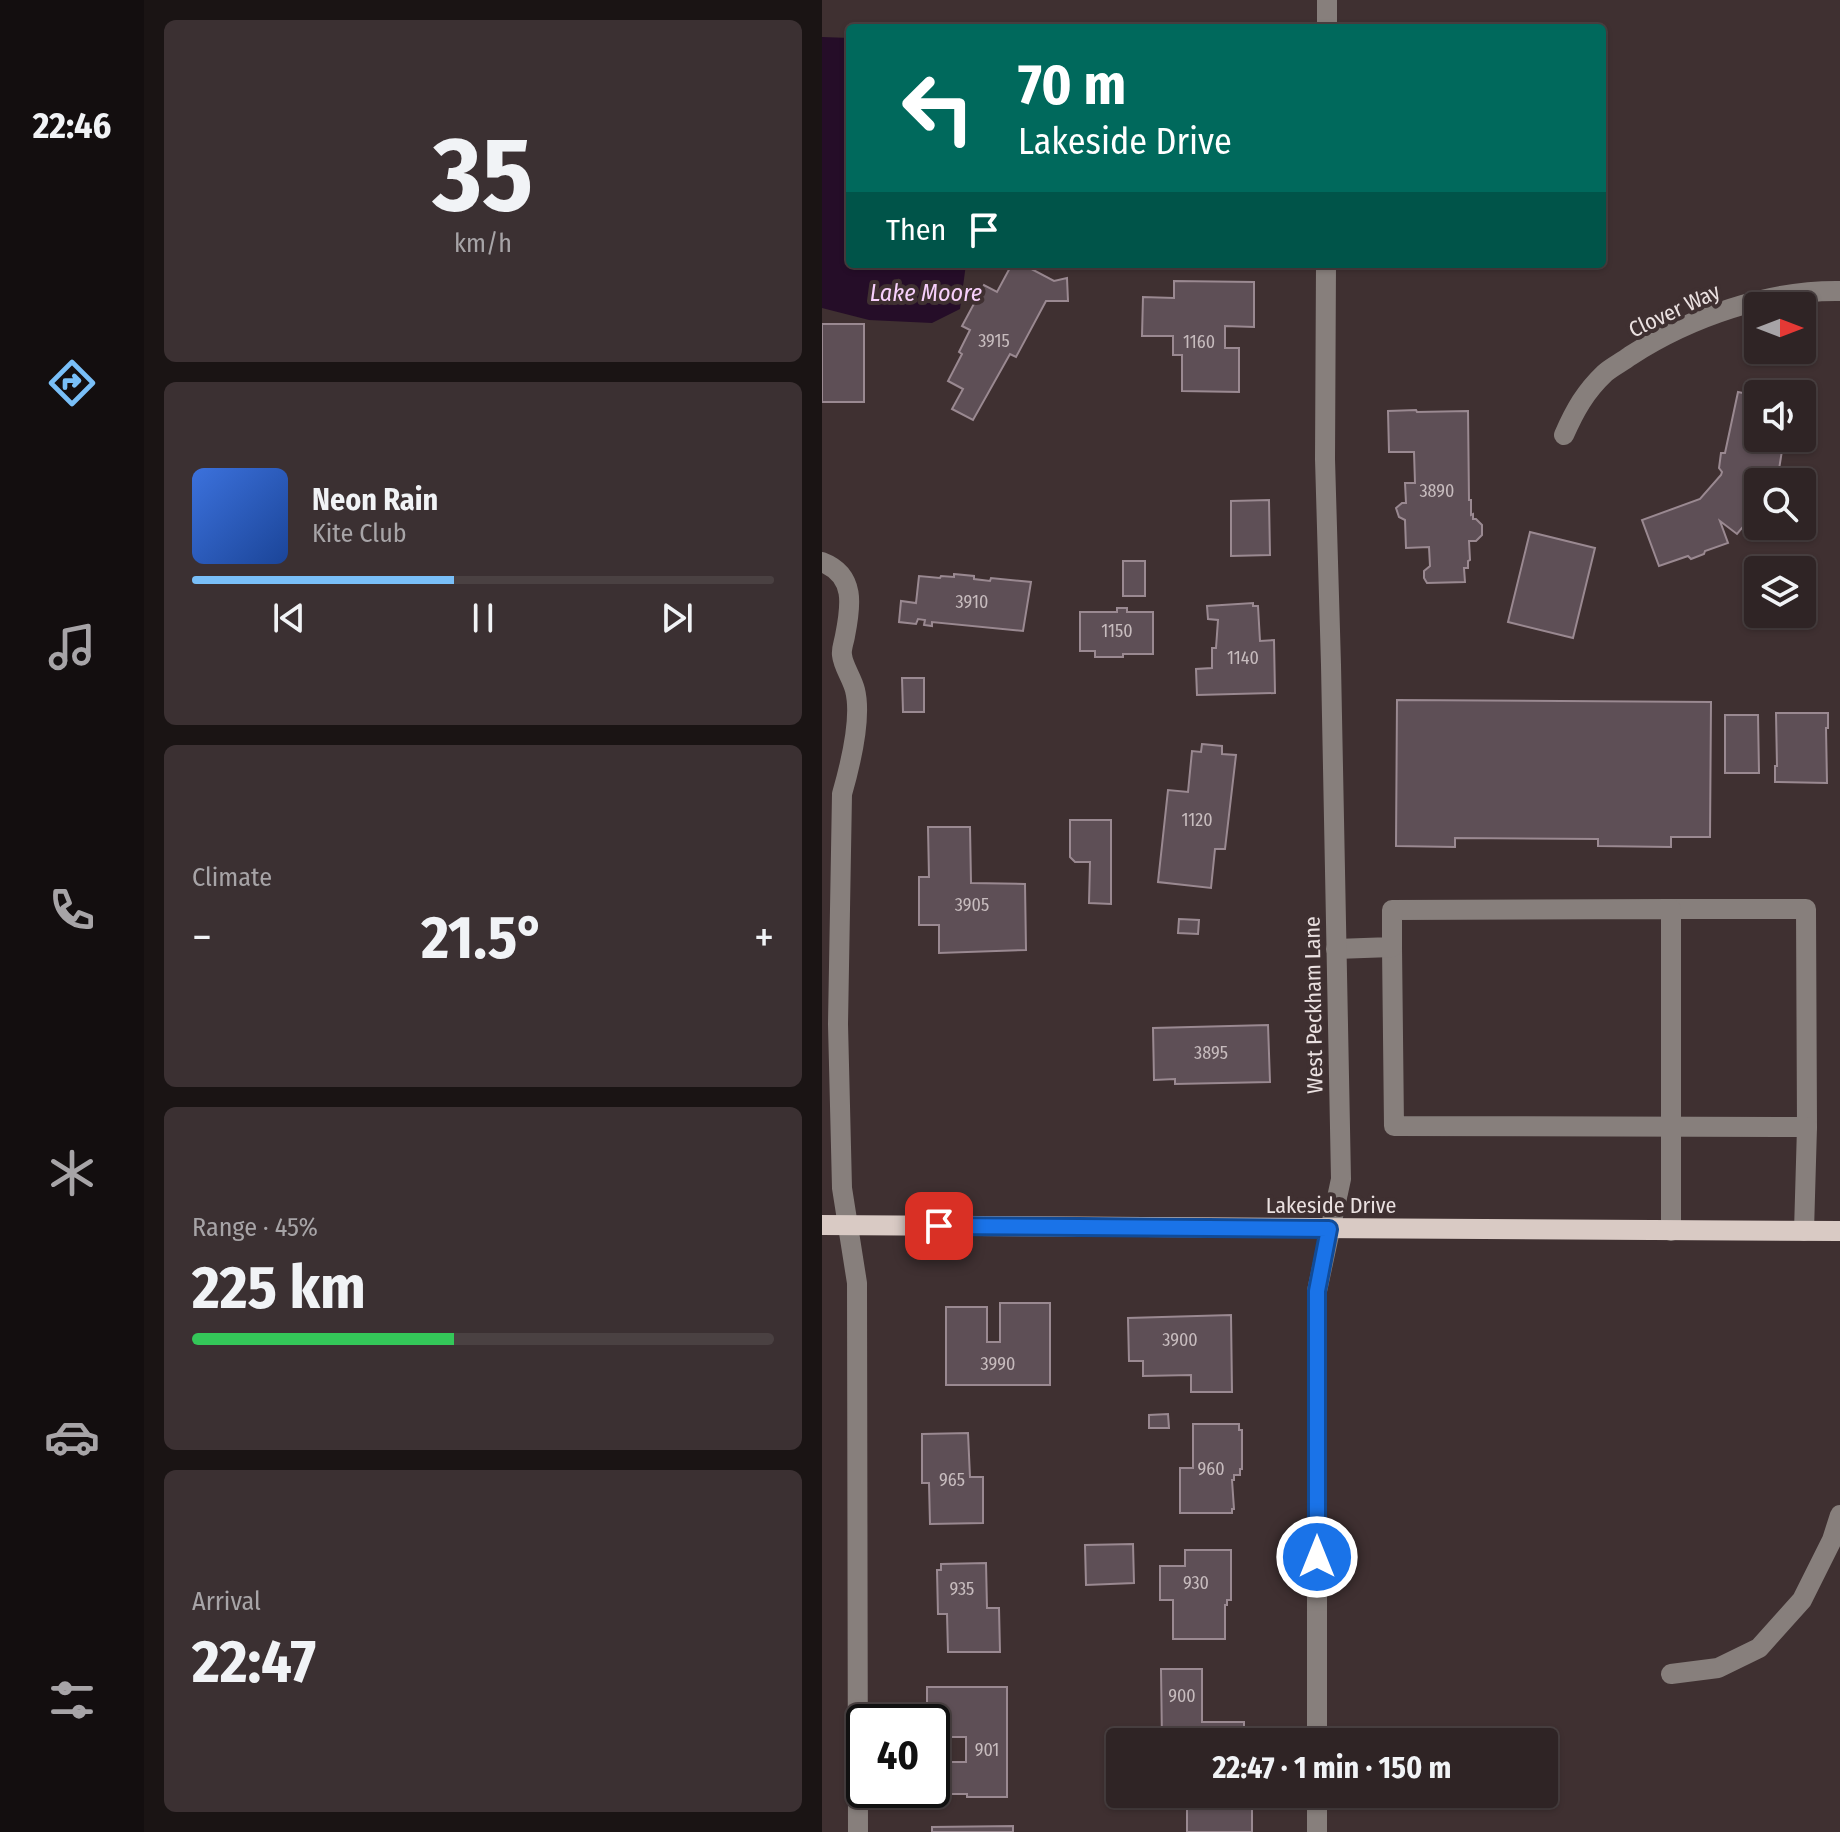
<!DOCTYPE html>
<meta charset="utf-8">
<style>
body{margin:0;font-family:"Fira Sans Condensed",sans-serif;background:#3b3032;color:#f1f3f6;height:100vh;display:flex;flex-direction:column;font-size:30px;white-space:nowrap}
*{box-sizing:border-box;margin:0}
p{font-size:26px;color:#a7a4a7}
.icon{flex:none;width:44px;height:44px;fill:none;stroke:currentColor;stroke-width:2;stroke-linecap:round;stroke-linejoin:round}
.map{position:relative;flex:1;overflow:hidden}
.panel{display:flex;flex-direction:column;gap:20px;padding:20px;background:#1a1414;width:678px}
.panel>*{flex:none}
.guide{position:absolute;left:24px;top:24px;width:760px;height:244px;border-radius:8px;box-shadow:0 2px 6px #0004,0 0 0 2px #4a4142;background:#00695c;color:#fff;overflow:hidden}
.needle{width:52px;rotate:90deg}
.buttons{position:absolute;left:922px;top:292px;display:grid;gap:16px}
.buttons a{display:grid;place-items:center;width:72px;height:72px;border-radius:8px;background:#2f2425;box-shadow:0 2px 6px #0004,0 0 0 2px #4a4142;font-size:40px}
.speed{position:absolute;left:24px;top:1704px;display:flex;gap:16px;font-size:40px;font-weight:700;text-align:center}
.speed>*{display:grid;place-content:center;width:104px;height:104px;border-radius:50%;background:#2f2425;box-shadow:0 2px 6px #0004,0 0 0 2px #4a4142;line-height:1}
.speed .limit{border:4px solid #111;border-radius:12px;background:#fff;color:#111}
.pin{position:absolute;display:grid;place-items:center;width:68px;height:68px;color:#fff;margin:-34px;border-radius:16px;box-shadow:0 4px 12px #0006}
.me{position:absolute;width:88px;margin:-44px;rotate:0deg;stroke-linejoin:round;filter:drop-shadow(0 0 6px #0008)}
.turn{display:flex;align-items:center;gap:28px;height:168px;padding:0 40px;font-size:36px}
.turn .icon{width:104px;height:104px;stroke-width:2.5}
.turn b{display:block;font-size:56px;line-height:68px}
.then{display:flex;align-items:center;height:76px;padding:0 40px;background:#0003;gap:16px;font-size:30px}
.big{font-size:60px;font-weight:700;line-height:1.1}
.panel .tile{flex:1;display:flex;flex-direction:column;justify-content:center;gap:12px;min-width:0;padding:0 28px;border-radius:12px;background:#3b3032}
.panel .dial{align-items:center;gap:0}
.dial b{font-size:104px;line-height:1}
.song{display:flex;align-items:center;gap:24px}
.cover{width:96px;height:96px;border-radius:12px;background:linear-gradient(135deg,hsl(220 70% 55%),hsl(220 70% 35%))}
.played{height:8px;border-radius:4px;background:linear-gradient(90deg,#79bff8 45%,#4a4142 45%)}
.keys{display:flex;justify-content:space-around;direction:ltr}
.heat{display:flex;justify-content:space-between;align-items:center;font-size:44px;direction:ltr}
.charge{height:12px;border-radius:6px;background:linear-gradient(90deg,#34c759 45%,#4a4142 0)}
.trip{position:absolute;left:284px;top:1728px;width:452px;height:80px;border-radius:8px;background:#2f2425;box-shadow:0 2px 6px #0004,0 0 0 2px #4a4142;font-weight:700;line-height:80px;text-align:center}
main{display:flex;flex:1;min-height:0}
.tab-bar{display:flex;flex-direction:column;width:144px;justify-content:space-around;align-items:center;background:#130e0f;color:#a7a4a7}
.tab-bar .icon{width:56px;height:56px}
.tab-bar .selected{color:#79bff8}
.tab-bar b{font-size:36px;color:#f1f3f6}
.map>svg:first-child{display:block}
</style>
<main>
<nav class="tab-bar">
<b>22:46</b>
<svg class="icon selected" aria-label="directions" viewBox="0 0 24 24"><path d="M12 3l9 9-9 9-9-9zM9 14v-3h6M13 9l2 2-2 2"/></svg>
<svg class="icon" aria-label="music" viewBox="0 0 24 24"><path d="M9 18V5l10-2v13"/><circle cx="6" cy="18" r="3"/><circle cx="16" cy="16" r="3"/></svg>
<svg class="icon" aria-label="phone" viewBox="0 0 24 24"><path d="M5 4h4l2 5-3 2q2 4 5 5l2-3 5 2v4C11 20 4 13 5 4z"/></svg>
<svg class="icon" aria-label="climate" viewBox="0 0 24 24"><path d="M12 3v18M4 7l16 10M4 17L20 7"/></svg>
<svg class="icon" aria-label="car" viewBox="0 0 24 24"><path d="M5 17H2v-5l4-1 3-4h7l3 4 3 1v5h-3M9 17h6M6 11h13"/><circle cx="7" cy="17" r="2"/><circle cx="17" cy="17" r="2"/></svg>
<svg class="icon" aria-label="filters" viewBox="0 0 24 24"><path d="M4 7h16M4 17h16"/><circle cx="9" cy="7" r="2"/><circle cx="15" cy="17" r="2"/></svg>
</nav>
<section class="panel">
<div class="tile dial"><b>35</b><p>km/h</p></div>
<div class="tile">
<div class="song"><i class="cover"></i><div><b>Neon Rain</b><p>Kite Club</p></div></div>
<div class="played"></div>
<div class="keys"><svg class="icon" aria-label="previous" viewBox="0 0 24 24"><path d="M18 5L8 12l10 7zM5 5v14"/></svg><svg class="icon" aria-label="pause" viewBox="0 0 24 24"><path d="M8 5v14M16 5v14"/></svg><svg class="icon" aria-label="next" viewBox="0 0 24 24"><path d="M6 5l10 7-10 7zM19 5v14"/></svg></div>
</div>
<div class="tile"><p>Climate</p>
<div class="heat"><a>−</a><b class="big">21.5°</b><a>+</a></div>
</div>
<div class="tile"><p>Range · 45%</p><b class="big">225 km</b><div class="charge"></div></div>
<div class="tile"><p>Arrival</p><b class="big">22:47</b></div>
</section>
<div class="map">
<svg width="1018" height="1832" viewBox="0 0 1018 1832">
<rect width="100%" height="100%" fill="#3f3031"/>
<!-- water -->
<path fill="#250d28" d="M0 37 28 38V264H144L138 309 110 323 47 320 0 308Z"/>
<!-- building -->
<g fill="#5e4f56" stroke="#9a8991" stroke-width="2">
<path d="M190 264H200L232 281 245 278 246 301H224L194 357 188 354 151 420 130 409 141 389 126 381 140 354 137 352 148 330 140 326 162 285 175 292Z"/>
<path d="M352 281 432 282V327L403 326V348H417V392L360 391V355H351V336H320L321 297 352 298Z"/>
<rect x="0" y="324" width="42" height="78"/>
<path d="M916 392 936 396V438H962L955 482H936V509L915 534 898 521 906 543 883 551 882 554 869 559 866 556 837 566 820 520 878 499 899 475 900 472 897 468 899 453H903Z"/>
<path d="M594 410 595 412 646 411 647 500H649V515L651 514V519H654L660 525V535L654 541H647L648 560 646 561V568H642L643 582 605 583 602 578V571L608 566 607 547 584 548 583 520 577 517 574 508 580 503H584L583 483H593L592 452H567L566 411Z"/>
<path d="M447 500 448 555 409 556V501Z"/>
<path d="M708 532 773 548 751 638 686 622Z"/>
<rect x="301" y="561" width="22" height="35"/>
<path d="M132 574 152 576V579L168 581 169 578 209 582 201 631 110 622V626L102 625 103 620 96 619 94 624 77 622 79 601 94 603 97 576 118 578 119 576 132 577Z"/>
<path d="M431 603V606H436L438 641 452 640 453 693 375 695 374 669 390 668V648H394L396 620 386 619 385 606Z"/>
<path d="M295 608H305V612H331V654H301V657H273V651H258V612H295Z"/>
<path d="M80 678H102V712H81Z"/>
<path d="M575 700 889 702 888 837H849V847L776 846V839L633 838V847L574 846Z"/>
<path d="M954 713H1006V728H1004L1005 783 953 782V766H955Z"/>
<path d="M903 715H936L937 773H903Z"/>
<path d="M380 744 400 746V754L414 755 403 849H393L389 888 336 882 346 790 366 792 370 751 379 752Z"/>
<path d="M248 820H289V904L267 903 268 862H253L248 857Z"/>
<path d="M106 827H148L149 883 203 884 204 950 117 953V925H97V877H107Z"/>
<path d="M357 919 377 920 376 934 356 933Z"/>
<path d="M446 1025 448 1082 353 1084V1079L332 1080 331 1028Z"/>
<path d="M178 1303H228V1385H124V1307H165V1342H178Z"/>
<path d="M409 1315 410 1392H369V1375L321 1376V1361H307L306 1318Z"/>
<path d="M346 1414 347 1428H327V1415Z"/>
<path d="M371 1424H417V1430H420V1469H418V1475H412V1480H410L412 1509H410V1513H358V1468H371Z"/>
<path d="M146 1433 148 1477H161V1523L108 1524 107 1483H100V1434Z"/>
<path d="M311 1544 312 1583 264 1585 263 1545Z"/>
<path d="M363 1550H409V1600H405V1605H403V1639H351V1600H338V1566H363Z"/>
<path d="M164 1563 165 1608H177L178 1652H126L125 1614H116L115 1570H119V1564Z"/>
<path d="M339 1669H380V1722H422V1742H340Z"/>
<path d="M105 1687H185V1797H145V1794H110V1762H144V1737H110V1722H105Z"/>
<path d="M387 1794H430V1832H365V1801H387Z"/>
<path d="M191 1826V1832H110V1827Z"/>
</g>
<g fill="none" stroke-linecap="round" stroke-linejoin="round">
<!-- minor -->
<g stroke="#877f7c" stroke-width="20">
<path d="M505 28V0"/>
<path d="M742 435C753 410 763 392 783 373 790 367 800 362 808 356 868 317 947 290 1018 291"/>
<path d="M0 562C34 575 29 606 23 636 22 642 19 649 20 655 21 666 30 678 33 690 40 718 28 766 20 794L16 1024 20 1188 35 1283 36 1832"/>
<path d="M849 909H984L985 1127"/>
<path d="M570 947 572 1126 985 1127 982 1231"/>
<path d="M514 949 570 947V910L849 909V1231"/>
<path d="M849 1674 896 1668 937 1648 980 1600 1010 1540 1018 1515"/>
<path d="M495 1742V1291L519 1179 509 665 503 459 504 264"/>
<path d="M495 1794V1832"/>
</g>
<!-- major -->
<path stroke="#d9cac4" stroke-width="20" d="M0 1225 1018 1231"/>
</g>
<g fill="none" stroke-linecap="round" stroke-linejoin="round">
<defs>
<path id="route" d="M117 1226 507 1229 495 1291V1557"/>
</defs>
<!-- route casing -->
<use href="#route" stroke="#114b97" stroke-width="20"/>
<!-- route -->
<use href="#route" stroke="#1a73e8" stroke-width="14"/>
</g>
<g text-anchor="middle" stroke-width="8" stroke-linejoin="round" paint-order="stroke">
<!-- number labels -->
<g font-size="18" fill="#c7bcbe">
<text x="172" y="347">3915</text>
<text x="377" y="348">1160</text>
<text x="615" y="497">3890</text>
<text x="150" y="608">3910</text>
<text x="295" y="637">1150</text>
<text x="421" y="664">1140</text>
<text x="375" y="826">1120</text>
<text x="150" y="911">3905</text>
<text x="389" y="1059">3895</text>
<text x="358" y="1346">3900</text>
<text x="176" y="1370">3990</text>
<text x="389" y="1475">960</text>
<text x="130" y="1486">965</text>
<text x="374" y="1589">930</text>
<text x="140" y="1595">935</text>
<text x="360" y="1702">900</text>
<text x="165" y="1756">901</text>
</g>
<!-- street labels -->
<g font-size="22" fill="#eae0e0" stroke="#3f3031">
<text transform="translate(852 310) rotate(-25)" y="8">Clover Way</text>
<text transform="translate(491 1005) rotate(-91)" y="8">West Peckham Lane</text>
<text x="509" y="1213">Lakeside Drive</text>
</g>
<!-- water labels -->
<g font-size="24" font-style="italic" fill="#f7d0fc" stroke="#3f3031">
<text x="104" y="301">Lake Moore</text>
</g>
</g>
</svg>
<div class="buttons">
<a><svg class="needle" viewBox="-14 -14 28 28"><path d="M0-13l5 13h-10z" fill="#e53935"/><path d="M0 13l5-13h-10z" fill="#a7a4a7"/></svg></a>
<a><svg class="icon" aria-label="sound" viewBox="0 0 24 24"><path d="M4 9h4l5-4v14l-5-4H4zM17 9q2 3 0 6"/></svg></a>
<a><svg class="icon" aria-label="search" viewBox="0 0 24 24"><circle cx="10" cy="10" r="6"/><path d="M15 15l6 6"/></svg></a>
<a><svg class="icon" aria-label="layers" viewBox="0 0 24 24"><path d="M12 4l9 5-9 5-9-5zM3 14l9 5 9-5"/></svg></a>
</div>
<div class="speed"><div class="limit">40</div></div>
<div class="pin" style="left:117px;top:1226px;background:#d93025"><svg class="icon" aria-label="arrive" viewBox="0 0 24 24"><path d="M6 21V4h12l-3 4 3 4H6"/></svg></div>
<svg class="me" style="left:495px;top:1557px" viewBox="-20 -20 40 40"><circle r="17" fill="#1a73e8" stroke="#fff" stroke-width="3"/><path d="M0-11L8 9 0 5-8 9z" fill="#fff"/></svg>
<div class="trip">22:47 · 1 min · 150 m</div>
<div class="guide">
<div class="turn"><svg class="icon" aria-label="left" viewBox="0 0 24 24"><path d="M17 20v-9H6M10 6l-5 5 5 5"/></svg><div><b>70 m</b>Lakeside Drive</div></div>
<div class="then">Then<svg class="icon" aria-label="arrive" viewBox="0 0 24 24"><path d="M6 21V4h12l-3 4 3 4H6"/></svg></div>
</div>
</div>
</main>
